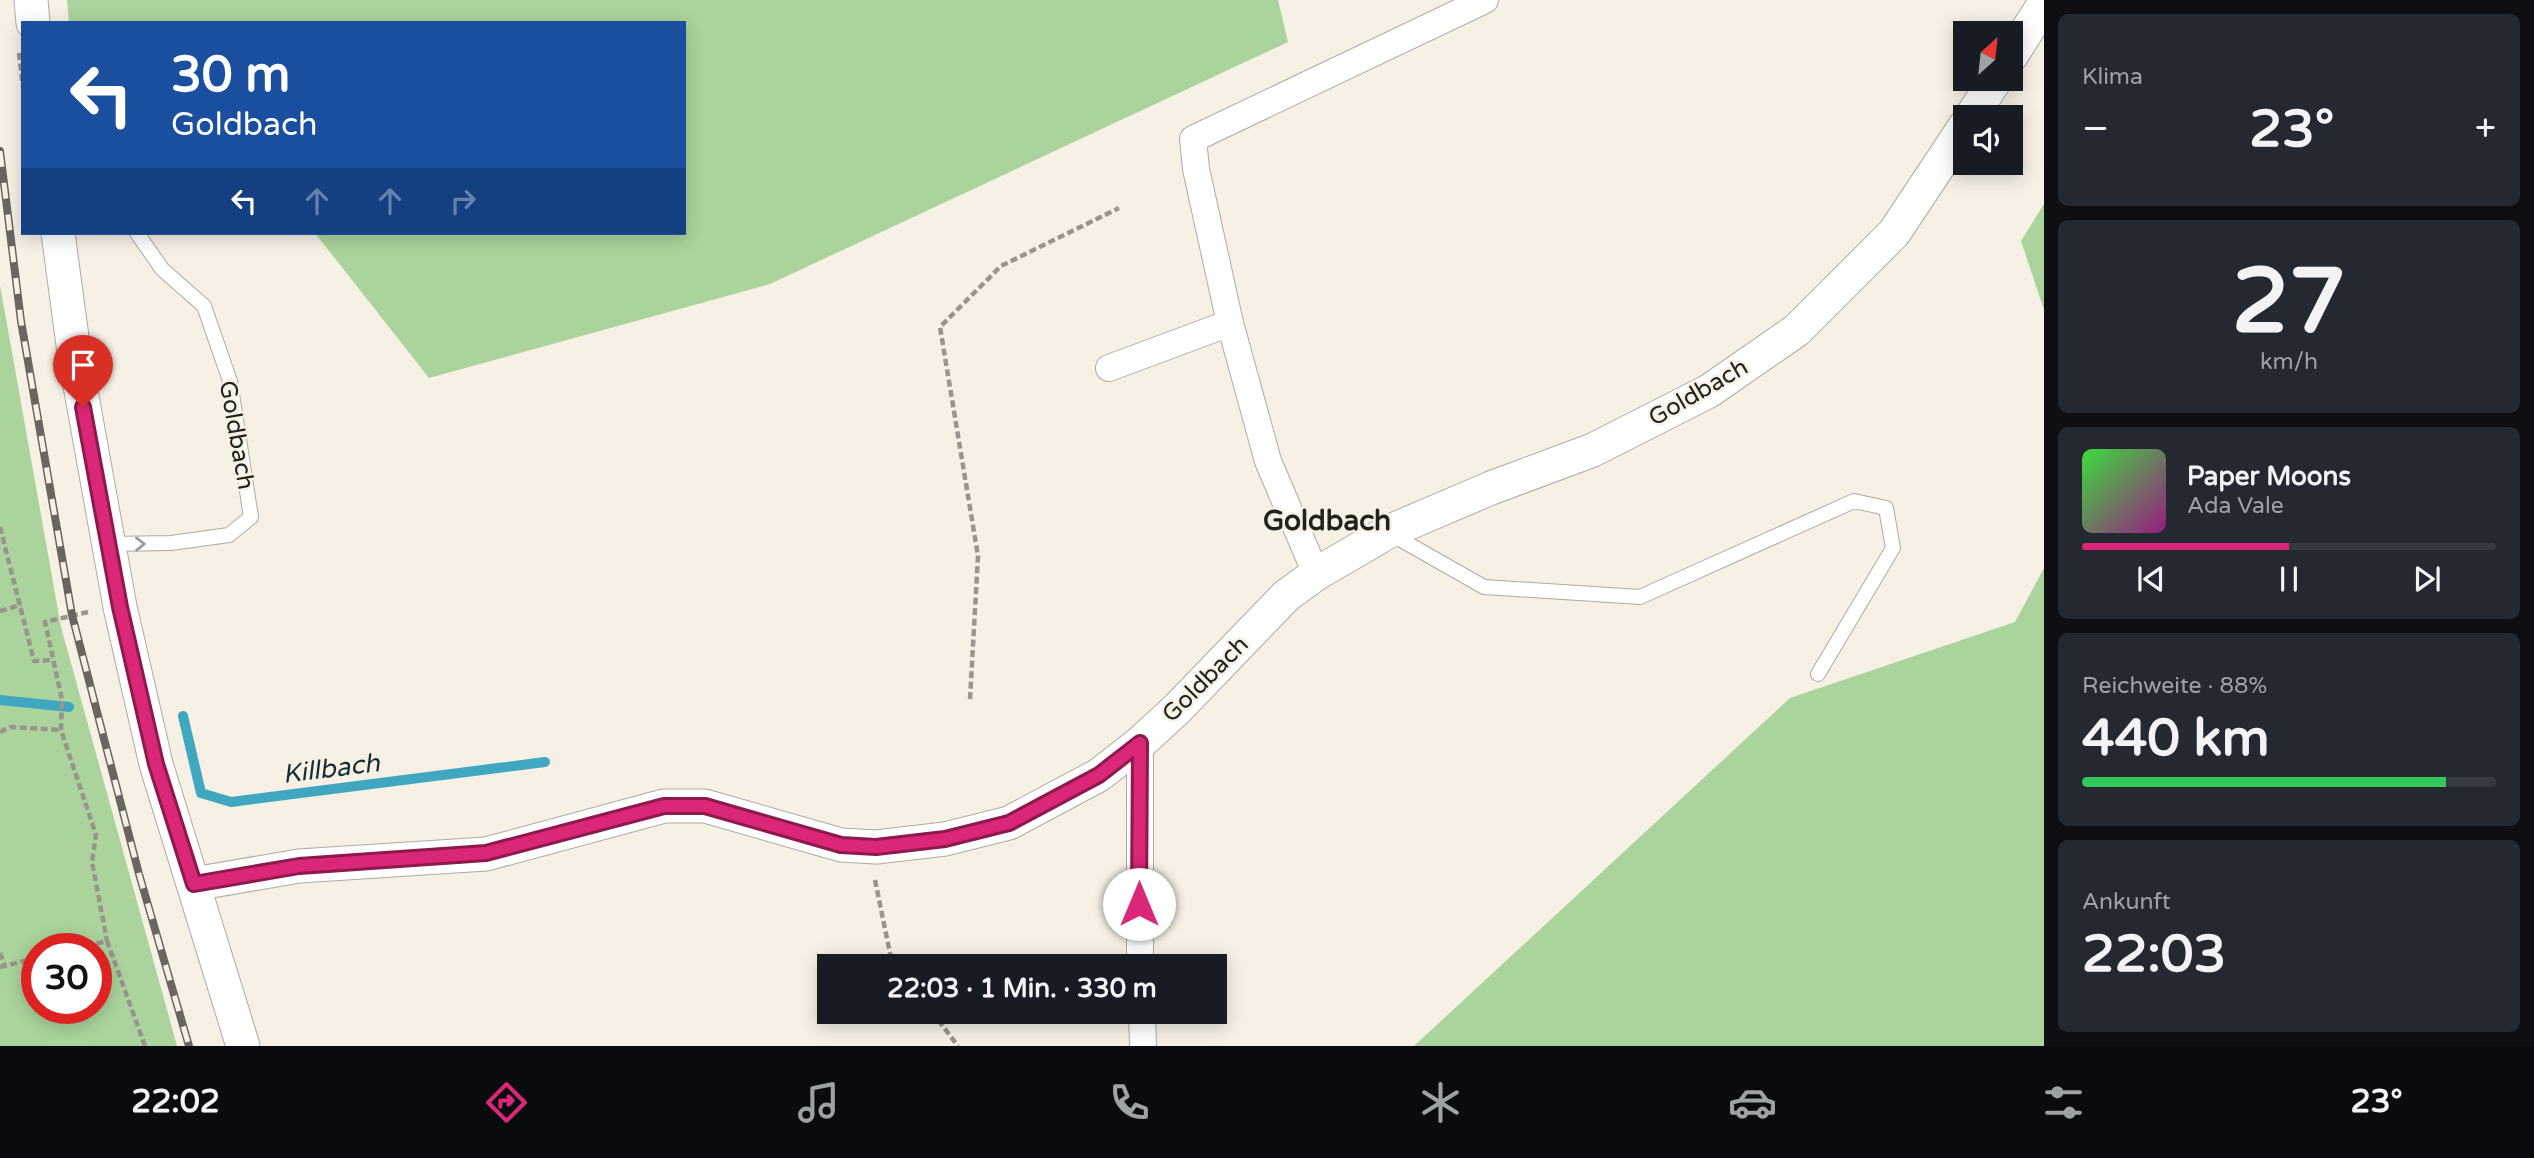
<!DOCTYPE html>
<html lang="de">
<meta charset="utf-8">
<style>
body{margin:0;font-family:"Varela Round",sans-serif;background:#242831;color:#f1f3f6;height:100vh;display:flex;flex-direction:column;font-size:26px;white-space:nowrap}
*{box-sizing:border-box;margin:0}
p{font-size:23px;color:#9ea1a6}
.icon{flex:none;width:38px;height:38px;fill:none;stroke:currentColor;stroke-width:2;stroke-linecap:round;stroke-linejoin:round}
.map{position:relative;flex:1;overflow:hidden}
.sheet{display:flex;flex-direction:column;gap:14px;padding:14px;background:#0d0f14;width:490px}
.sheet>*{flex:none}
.top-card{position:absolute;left:21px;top:21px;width:665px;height:214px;border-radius:0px;box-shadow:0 4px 18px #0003;background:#1a4fa0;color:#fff;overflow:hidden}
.needle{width:46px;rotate:27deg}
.tools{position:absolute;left:1953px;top:21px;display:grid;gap:14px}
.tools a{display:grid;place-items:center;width:70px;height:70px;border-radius:0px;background:#171b24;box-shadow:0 4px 18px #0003;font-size:35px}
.speed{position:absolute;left:21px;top:933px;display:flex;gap:14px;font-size:35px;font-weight:700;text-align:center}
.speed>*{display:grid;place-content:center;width:91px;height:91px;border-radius:50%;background:#171b24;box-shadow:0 4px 18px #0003;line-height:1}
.speed .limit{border:10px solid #d22;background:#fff;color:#111}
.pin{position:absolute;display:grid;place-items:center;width:60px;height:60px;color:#fff;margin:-72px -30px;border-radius:50% 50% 50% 0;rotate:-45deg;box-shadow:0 0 7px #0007}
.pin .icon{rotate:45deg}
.me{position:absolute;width:77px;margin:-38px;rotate:0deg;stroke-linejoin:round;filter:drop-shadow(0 0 5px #0008)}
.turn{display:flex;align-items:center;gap:24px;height:147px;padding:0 35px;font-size:32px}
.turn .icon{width:91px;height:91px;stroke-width:2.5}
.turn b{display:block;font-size:49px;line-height:60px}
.lanes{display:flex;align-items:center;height:66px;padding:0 35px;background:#0003;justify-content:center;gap:35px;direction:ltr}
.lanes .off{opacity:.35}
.big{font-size:52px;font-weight:700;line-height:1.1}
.sheet .widget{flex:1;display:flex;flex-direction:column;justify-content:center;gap:10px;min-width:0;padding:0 24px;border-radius:10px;background:#242831}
.sheet .dial{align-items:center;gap:0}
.dial b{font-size:91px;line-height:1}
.song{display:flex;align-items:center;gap:21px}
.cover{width:84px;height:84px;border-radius:10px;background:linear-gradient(135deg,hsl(120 70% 55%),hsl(310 70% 35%))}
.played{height:7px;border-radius:4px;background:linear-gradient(90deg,#db2777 50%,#363941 50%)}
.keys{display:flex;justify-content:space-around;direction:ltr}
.heat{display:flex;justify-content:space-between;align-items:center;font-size:38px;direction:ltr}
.charge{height:10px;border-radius:5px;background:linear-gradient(90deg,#34c759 88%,#363941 0)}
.trip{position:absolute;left:817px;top:954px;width:410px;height:70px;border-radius:0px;background:#171b24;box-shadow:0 4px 18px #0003;font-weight:700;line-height:70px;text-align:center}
.dock{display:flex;height:112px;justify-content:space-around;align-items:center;background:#090b0e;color:#9ea1a6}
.dock .icon{width:49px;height:49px}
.dock .selected{color:#db2777}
.dock b{font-size:32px;color:#f1f3f6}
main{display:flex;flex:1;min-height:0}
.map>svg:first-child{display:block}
</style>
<main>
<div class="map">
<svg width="2044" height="1046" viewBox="0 0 2044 1046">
<rect width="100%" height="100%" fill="#f7f1e5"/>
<!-- green -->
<g fill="#aad49b" fill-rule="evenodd">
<path d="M67 0H1278L1288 42 770 284 429 378 315 233H684V23H69Z"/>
<path d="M2044 204V310L2021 241Z"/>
<path d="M0 285 61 627 177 1046H0ZM37 948H96V1008H37Z"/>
<path d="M2044 568V1046H1414L1790 698 2015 622Z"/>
</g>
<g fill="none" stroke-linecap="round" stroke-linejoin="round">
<!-- stream -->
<g stroke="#40a7c0" stroke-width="10">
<path d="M0 700 69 707"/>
<path d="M183 716 201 793 231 802 545 762"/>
</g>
<defs>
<g id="service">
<path d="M1389 533 1484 587 1640 597 1854 501 1886 508 1893 548 1818 674"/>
<path d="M109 544 171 543 229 535 251 517 230 381 204 306 162 269 137 233"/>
</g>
<g id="minor">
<path d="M1109 368 1230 323"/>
<path d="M1316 574 1268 461 1230 323 1196 169 1193 139 1485 0"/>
<path d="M1140 966V743"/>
<path d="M1142 1012 1143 1046"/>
</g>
<g id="tertiary">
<path d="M31 0 33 23"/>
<path d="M2011 56 2044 4"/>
<path d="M1971 117 1996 79"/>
<path d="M58 233 74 352 120 607 156 764 243 1046"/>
<path d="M194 884 299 866 486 854 664 806H705L841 845 876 847 945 839 1009 823 1099 775 1140 743 1177 709 1286 596 1316 574 1388 532 1491 488 1593 450 1709 391 1797 330 1894 233 1965 126"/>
</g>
</defs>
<!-- service casing -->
<use href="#service" stroke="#b0aa9f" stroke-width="16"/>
<!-- minor casing -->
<use href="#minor" stroke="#b0aa9f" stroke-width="28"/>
<!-- tertiary casing -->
<use href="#tertiary" stroke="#b0aa9f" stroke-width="35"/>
<!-- path -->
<g stroke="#9a958c" stroke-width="4.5" stroke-dasharray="7 3.5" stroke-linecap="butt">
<path d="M19 53 23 87"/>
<path d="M0 527 34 661 52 660"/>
<path d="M0 611 21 605"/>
<path d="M88 612 45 622 62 700 61 730 96 835 92 862 107 941"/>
<path d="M970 699 978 556 940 327 1001 266 1119 208"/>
<path d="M0 732 10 727 61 730"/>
<path d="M875 880 891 958 897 966"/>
<path d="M76 948 107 941 145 1046"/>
<path d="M0 953 5 966"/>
<path d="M0 967 37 958"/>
<path d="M932 1012 958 1046"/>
</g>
<!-- service -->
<use href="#service" stroke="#fff" stroke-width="14"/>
<!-- minor -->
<use href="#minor" stroke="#fff" stroke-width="26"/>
<!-- tertiary -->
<use href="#tertiary" stroke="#fff" stroke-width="33"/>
<defs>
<path id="rail" d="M0 151 21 321 72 615 139 874 189 1046"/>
</defs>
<!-- rail casing -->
<use href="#rail" stroke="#6a665f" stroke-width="8"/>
<!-- rail -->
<use href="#rail" stroke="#f7f1e5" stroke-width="5" stroke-dasharray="16" stroke-linecap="butt"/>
</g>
<!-- one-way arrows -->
<defs><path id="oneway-chevron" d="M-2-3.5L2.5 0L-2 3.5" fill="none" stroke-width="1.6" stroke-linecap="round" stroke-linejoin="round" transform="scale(1.75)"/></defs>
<use stroke="#9c9b99" href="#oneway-chevron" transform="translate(140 544) rotate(-1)"/>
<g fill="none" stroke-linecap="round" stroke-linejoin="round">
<defs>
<path id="route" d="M83 407 120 607 156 764 194 884 299 866 486 853 664 806H705L841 845 876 847 945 839 1009 823 1099 775 1140 743 1139 904"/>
</defs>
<!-- route casing -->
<use href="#route" stroke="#8e194d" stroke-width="18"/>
<!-- route -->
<use href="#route" stroke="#db2777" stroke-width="12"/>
</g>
<g text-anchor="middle" stroke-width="5" stroke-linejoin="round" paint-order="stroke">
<!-- street labels -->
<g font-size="24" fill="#23211c" stroke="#f7f1e5">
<text transform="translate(1698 392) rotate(-30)" y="8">Goldbach</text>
<text transform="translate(237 435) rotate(80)" y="8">Goldbach</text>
<text transform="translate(1205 679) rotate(-45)" y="8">Goldbach</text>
</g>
<!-- water labels -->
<g font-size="26" font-style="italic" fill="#162d33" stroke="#f7f1e5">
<text transform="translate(331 768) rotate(-7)" y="9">Killbach</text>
</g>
<!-- quarter labels -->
<g font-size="28" font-weight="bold" fill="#23211c" stroke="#f7f1e5">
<text x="1327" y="530">Goldbach</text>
</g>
</g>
</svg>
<div class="tools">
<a><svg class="needle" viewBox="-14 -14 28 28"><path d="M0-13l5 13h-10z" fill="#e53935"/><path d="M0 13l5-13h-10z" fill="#9ea1a6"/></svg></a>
<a><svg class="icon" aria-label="sound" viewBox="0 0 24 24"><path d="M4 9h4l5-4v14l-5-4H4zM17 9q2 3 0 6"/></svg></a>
</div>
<div class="speed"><div class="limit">30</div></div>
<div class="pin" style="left:83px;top:407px;background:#d93025"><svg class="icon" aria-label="arrive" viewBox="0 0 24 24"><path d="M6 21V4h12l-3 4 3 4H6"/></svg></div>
<svg class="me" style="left:1139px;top:904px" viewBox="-20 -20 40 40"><circle r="19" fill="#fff"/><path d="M0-13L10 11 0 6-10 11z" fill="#db2777"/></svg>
<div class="trip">22:03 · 1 Min. · 330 m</div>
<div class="top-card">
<div class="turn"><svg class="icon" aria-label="left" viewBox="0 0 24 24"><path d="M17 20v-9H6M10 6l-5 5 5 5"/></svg><div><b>30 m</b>Goldbach</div></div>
<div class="lanes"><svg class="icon" aria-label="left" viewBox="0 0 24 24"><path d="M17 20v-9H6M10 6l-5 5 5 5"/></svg><svg class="icon off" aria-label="ahead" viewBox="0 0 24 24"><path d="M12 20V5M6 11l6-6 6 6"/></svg><svg class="icon off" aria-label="ahead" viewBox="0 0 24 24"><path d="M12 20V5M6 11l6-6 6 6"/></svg><svg class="icon off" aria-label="right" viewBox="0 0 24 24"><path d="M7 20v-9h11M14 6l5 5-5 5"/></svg></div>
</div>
</div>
<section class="sheet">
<div class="widget"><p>Klima</p>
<div class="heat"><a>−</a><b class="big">23°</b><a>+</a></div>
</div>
<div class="widget dial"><b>27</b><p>km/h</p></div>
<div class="widget">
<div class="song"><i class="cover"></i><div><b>Paper Moons</b><p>Ada Vale</p></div></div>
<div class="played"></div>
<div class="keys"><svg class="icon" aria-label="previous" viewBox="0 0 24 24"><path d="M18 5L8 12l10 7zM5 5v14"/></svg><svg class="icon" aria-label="pause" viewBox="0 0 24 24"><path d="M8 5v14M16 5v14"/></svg><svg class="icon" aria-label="next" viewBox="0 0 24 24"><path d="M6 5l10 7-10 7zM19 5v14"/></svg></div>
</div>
<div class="widget"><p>Reichweite · 88%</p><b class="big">440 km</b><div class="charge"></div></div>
<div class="widget"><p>Ankunft</p><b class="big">22:03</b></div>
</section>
</main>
<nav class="dock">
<b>22:02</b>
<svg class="icon selected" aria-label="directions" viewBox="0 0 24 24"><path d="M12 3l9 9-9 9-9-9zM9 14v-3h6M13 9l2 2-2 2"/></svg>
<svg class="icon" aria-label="music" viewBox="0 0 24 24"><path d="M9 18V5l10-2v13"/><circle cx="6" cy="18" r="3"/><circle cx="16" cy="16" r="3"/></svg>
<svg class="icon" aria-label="phone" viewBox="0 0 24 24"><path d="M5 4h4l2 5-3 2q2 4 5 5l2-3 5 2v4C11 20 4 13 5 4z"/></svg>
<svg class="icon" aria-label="climate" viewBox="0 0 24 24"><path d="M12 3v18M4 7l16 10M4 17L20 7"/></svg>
<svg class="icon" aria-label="car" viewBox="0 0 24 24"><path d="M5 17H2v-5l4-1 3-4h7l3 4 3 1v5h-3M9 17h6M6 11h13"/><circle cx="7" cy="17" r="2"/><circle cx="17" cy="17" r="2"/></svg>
<svg class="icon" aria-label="filters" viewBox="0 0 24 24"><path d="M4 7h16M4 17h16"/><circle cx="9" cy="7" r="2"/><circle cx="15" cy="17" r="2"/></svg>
<b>23°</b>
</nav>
